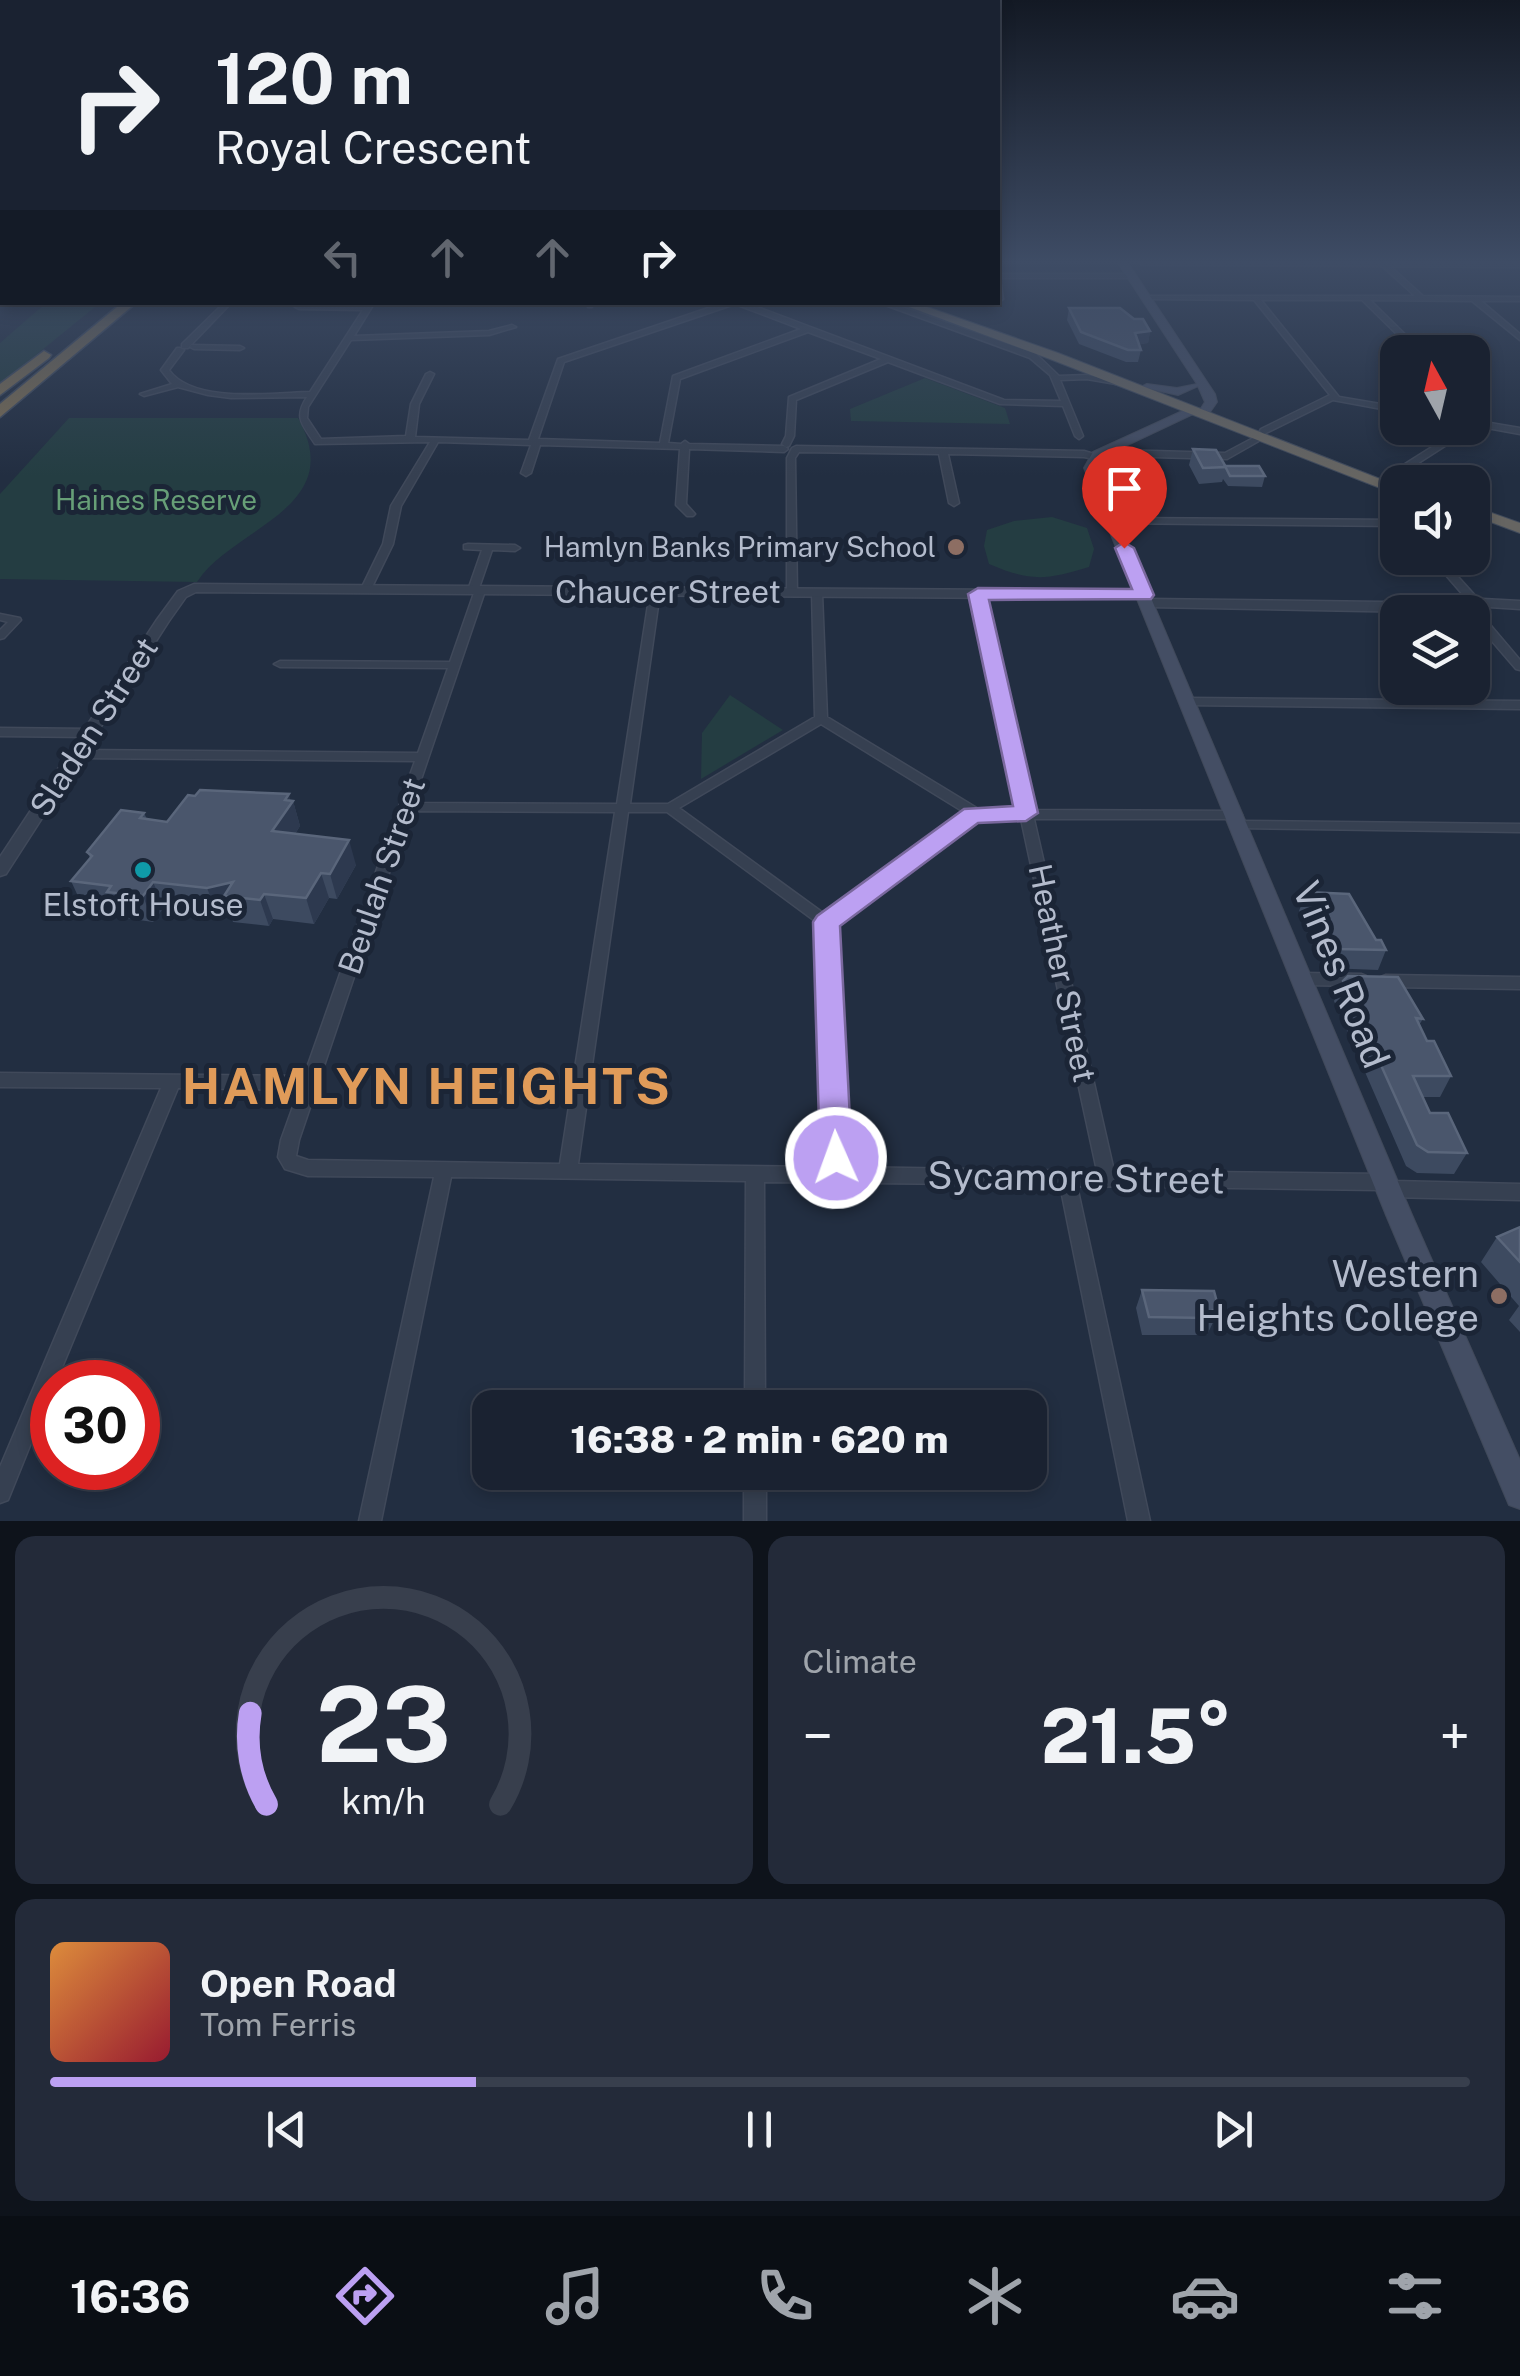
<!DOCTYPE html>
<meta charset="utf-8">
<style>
body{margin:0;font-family:"Public Sans",sans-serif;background:#232a39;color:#f1f3f6;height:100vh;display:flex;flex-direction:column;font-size:38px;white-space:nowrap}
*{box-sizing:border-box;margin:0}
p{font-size:32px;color:#9fa4ab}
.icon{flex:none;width:55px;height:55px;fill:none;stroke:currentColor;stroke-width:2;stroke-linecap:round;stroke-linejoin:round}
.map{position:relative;height:1521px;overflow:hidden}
.drawer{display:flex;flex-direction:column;gap:15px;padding:15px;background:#0e131b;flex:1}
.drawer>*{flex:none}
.guide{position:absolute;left:0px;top:0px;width:1000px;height:305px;box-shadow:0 5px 15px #0003,0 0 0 2px #383f4d;background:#1a2231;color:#f1f3f6;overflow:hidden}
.needle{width:65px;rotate:352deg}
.buttons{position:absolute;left:1380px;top:335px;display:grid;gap:20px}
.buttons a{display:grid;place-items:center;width:110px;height:110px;border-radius:20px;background:#1a2231;box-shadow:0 5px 15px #0003,0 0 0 2px #383f4d;font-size:50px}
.speed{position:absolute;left:30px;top:1360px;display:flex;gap:20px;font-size:50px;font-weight:700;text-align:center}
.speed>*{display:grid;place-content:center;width:130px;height:130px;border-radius:50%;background:#1a2231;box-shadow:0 5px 15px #0003,0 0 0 2px #383f4d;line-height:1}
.speed .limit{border:15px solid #d22;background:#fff;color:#111}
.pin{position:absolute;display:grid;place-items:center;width:85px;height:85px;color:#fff;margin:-102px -42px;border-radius:50% 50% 50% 0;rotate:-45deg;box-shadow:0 0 10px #0007}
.pin .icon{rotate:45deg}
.me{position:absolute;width:110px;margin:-55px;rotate:358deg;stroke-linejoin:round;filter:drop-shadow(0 0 8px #0008)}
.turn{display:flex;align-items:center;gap:35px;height:210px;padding:0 50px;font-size:45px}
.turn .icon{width:130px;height:130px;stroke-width:2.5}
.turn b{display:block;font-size:70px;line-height:85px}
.lanes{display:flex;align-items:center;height:95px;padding:0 50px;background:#0003;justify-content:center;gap:50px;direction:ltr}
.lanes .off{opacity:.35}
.big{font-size:75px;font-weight:800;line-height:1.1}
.drawer .card{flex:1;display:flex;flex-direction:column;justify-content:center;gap:15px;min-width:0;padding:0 35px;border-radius:20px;background:#232a39}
.drawer .dial{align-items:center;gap:0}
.dial svg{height:260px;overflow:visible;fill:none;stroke:#383f4d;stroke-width:7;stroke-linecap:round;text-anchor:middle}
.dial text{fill:#f1f3f6;stroke:none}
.song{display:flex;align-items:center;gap:30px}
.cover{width:120px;height:120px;border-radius:15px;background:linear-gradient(135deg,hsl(30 70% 55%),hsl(350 70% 35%))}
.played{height:10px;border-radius:5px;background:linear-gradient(90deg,#bca0f2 30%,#383f4d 30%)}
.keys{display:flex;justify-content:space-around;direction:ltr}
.heat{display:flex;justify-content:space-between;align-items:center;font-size:55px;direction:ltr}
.drawer .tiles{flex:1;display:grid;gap:15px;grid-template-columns:1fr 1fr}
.card:last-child{grid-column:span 2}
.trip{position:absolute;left:472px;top:1390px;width:575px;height:100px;border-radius:20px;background:#1a2231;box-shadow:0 5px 15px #0003,0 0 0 2px #383f4d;font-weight:800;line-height:100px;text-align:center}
.dock{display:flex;height:160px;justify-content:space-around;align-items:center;background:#0a0e14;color:#9fa4ab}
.dock .icon{width:70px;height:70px}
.dock .active{color:#bca0f2}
.dock b{font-size:45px;color:#f1f3f6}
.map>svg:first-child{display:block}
</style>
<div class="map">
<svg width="1520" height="1521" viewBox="0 0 1520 1521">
<rect width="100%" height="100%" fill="#222e41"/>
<!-- green -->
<g fill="#243d42">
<path d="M47 302 100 303 0 384V343Z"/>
<path d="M925 378 1005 408 1010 424 851 421 850 409Z"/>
<path d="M69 418H298C349 509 232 527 197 582L0 579V494Z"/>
<path d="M1052 517 1087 528 1094 549 1089 567C1046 580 1031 582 989 564L984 546 987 530 1014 521Z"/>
<path d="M730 695 783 730 701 779 702 733Z"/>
</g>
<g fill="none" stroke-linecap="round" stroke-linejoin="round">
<defs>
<g id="minor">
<path d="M1140 263H1520V267L1390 266 1423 296 1520 297V301H1481L1520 334V340L1472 301 1370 300 1423 352H1415L1362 300H1261L1339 397 1398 407V412L1333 400 1264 434 1260 431 1261 429 1330 395 1254 300 1144 299 1142 298V296H1415L1382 266 1143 265Z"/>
<path d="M998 274H1131L1134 276 1131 278H998Z"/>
<path d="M998 283 1001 285 1003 299 1000 301 998 300Z"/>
<path d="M225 302H232L188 348H182V344Z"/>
<path d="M368 302H375L354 336 489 331 512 325 516 327 489 335 351 340 308 407 307 418 321 439 406 436 411 404 426 374 430 372 434 374 419 404 415 437 529 440 558 359 726 302H744L1004 400 1061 401 1050 375 1030 358 877 302H888L1036 354 1059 376 1087 375 1120 382 1116 384 1087 379 1060 380 1083 436 1079 439 1075 436 1063 406 1000 404 888 362 796 400 794 436 789 446 786 447 782 444 786 436 789 397 881 359 808 332 680 379 668 443 681 444 685 441 689 444 784 446 788 449 784 452 689 449 686 504 695 514 693 516H687L676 505 680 449 540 445 531 473 526 476 521 473 531 445 438 442 401 506 393 544 371 589 366 592 361 589 383 544 391 506 430 442 315 444C303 425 293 418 307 397L231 398 208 395 178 387 144 396 140 394 172 384 161 370 177 348H180L184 350 169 370C193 404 272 393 310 392L363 310 299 309 295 307 299 305 366 306ZM735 304 801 329 673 376 660 443 538 439 564 362Z"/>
<path d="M587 302H594L592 307H588Z"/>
<path d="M191 345 240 346 244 348 240 350 194 349 190 347Z"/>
<path d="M1472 404 1489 417 1490 423 1520 428V434L1476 426 1392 480H1386V476L1462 428H1472V421L1482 422V420L1472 411Z"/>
<path d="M1257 436 1264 438 1227 459 1115 456 1111 453 1115 450 1225 453Z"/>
<path d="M796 446 1084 451 1108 458 1104 461 1084 457 948 454 959 503 954 506 949 503 939 454 799 452 795 458 797 593 792 596 787 593V458L792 448Z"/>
<path d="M1113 518 1398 520V526L1110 523V519Z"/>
<path d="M468 544 515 545 520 548 515 551 492 550 479 588 485 591 413 803 617 804 650 592 655 589 660 592 630 804H668L815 717 812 593 817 590 822 593 827 717 980 810H1019L973 594 974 592H982L1032 810 1235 811 1242 815 1235 819H1034L1114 1171 1385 1174 1391 1177 1393 1181 1520 1184V1200L1388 1197 1382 1195 1380 1190 1077 1186 1150 1521H1128L1060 1185 764 1182 765 1408H745L746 1181 451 1177 381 1521H359L434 1177 308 1176 285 1169 278 1157 281 1140 299 1090 178 1088 56 1382H52V1391L8 1500 0 1503V1467L161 1088 0 1087V1073L304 1076 415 761 75 758 69 754 75 750 418 753 448 668 280 667 274 664 280 661 450 662 474 593 468 590 482 550 464 549V545ZM821 724 967 814 826 915 679 808ZM410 811 615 812 560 1164 308 1160 296 1156 299 1140ZM628 812H667L819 924 827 1167 578 1164ZM978 818 1021 819 1097 1171 844 1167 833 924Z"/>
<path d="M1431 558H1441L1479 600V604H1471Z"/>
<path d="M1471 606 1475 607 1520 660V670L1516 669 1472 618V612L1467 611 1466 609Z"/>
<path d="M0 614 20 618 21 620 4 638 0 639V630L8 622 0 620Z"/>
<path d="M1188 698 1520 701V709L1184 705 1182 702Z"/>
<path d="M0 728 89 729 95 733 89 737 0 736Z"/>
<path d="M1239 821 1520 824V832L1234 828 1232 825Z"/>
<path d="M1304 973 1361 974 1366 976 1369 980 1366 984 1361 986 1304 985 1299 983 1296 979 1299 975Z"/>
<path d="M1386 975 1520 977V989L1386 987 1381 985 1378 981 1381 977Z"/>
<rect x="744" y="1472" width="22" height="49"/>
</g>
<g id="tertiary">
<path d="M194 584 1144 591 1150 595 1144 599 196 592 186 597 169 621 6 874 0 876V857L156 621 178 591Z"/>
<path d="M1464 598 1520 601V609L1489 607 1488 611 1472 613 1148 607 1142 603 1148 599 1458 603 1459 599Z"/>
</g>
<g id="secondary">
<path d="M1118 263H1128L1215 394 1217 402 1210 412 1200 410 1205 402 1198 386 1178 395 1141 387 1147 384 1177 388 1197 384Z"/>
<path d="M1189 408 1195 412 1193 414 1102 457 1096 468 1412 1215 1520 1460V1509L1509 1505 1386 1215 1084 468 1093 452Z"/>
</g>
<g id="trunk">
<path d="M896 302H913L1058 353 1398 486V495L1050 359Z"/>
<path d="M1472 506 1520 523V533L1472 515Z"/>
</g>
<g id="motorway">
<path d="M123 302H137L0 417V404Z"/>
<path d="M44 351 51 355 49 358 0 395V384Z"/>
</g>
</defs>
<!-- minor casing -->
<use href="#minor" stroke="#40495a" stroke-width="3"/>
<!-- tertiary casing -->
<use href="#tertiary" stroke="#40495a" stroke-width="3"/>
<!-- secondary casing -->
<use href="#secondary" stroke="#40495a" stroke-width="2"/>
<!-- trunk casing -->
<use href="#trunk" stroke="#414b5c" stroke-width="2"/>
<!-- motorway casing -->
<use href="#motorway" stroke="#414b5c" stroke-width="3"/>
<!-- minor -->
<use href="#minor" fill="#364051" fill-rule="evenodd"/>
<!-- tertiary -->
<use href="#tertiary" fill="#364051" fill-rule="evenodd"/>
<!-- secondary -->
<use href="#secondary" fill="#444e64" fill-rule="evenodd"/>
<!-- trunk -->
<use href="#trunk" fill="#666562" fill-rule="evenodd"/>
<!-- motorway -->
<use href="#motorway" fill="#786b53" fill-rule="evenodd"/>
</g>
<!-- wall -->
<g fill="#3d4a60">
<path d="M1069 308 1150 331 1148 343 1139 344 1141 350 1138 362H1126L1079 344 1067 320Z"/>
<path d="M1193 449 1226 466 1265 476 1262 487 1228 486 1223 479 1222 482 1199 484 1189 465Z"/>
<path d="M293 801 300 826 295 834 356 865 337 899 329 898 314 924 273 919 269 926 233 922 229 910 217 913 164 907 153 922 118 917 116 911 83 907 71 881 90 858 87 852 144 813 147 819 167 822Z"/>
<path d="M1306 892 1376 940 1386 950 1378 970 1327 968 1318 959 1299 911Z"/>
<path d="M1343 981 1423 1019 1419 1025 1427 1041 1451 1076 1440 1097H1422L1430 1113 1467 1153 1454 1174 1417 1173 1406 1166 1334 1001Z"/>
<path d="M1520 1227V1332L1509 1320 1519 1306 1481 1262 1497 1237Z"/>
<path d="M1142 1290 1219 1310 1207 1335H1142L1136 1308Z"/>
</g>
<!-- shaded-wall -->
<g fill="#2d394f">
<path d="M1150 331 1148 343 1133 345 1135 333Z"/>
<path d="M1491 519 1485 534 1472 543V532Z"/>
<path d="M289 794 291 803 293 801 300 826 280 857 272 831 285 800Z"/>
<path d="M349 840 356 865 337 899 330 874Z"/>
<path d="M321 873 329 898 314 924 306 898Z"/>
<path d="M153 882 164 907 153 922 143 896Z"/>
<path d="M233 882 224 896 229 910 217 913 207 888Z"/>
<path d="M264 894 273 919 269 926 260 900Z"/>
</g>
<!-- building -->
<g fill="#4a566c" stroke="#5a667b" stroke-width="2.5">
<path d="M1069 308H1120L1134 319H1143L1150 331 1135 333 1141 350H1128L1081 332Z"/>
<path d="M1193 449 1216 450 1226 467 1203 468Z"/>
<path d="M1225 466H1259L1265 476H1230Z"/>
<path d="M1472 512 1491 519 1472 532Z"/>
<path d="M200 790 289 794 285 800 293 801 272 831 349 840 330 874 321 873 306 898 264 894 260 900 224 896 233 882 207 888 153 882 143 896 107 892 111 886 71 881 92 856 87 852 121 810 144 813 140 818 167 822 188 795 195 796Z"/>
<path d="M1306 892 1349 894 1376 940H1381L1386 950 1335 949 1326 939Z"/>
<path d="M1348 976 1398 977 1423 1019 1416 1018 1427 1041H1434L1451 1076H1413L1430 1113H1448L1467 1153 1428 1152 1417 1145 1343 981Z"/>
<path d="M1520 1227V1262L1497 1237Z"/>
<path d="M1142 1290 1214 1291 1219 1310H1213L1215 1317 1208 1318 1149 1317Z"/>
</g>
<!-- sky -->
<linearGradient id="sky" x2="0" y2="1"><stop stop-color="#131924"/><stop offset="0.55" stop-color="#3e4c65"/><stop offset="1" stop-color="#3e4c65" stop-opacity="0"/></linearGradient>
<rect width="1520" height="476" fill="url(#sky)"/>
<!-- route -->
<path fill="#bca0f2" stroke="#7a689d" stroke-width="2.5" d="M1124 542 1134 548 1154 595 1151 599 989 600 1038 813 1026 821 978 823 840 926 852 1158 847 1168 836 1172 825 1168 820 1158 813 922 817 916 964 809 1013 806 968 594 978 588 1132 589 1115 548Z"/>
<!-- markers -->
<g fill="#8d6e63" stroke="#1b2536" stroke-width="4">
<circle cx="956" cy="547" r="10"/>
<circle cx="1499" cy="1296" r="10"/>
</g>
<circle fill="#0f9aa8" stroke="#1b2536" stroke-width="4" cx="143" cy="870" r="10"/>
<g text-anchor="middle" stroke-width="10" stroke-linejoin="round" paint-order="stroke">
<!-- far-park labels -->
<g font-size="28" fill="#679f77" stroke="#1b2536">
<text x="156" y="510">Haines Reserve</text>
</g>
<!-- far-poi labels -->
<g font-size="28" fill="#b3bbcc" stroke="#1b2536" text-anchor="end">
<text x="936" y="557">Hamlyn Banks Primary School</text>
</g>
<!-- street labels -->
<g font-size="32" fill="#b3bbcc" stroke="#1b2536">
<text x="668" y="603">Chaucer Street</text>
<text transform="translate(94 727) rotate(-57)" y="11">Sladen Street</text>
<text transform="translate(382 876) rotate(-71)" y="11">Beulah Street</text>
<text transform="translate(1062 973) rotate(78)" y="11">Heather Street</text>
</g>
<!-- poi labels -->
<g font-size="32" fill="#b3bbcc" stroke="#1b2536">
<text x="143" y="916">Elstoft House</text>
</g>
<!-- near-street labels -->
<g font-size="38" fill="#b3bbcc" stroke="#1b2536">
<text transform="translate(1341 975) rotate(68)" y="13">Vines Road</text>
<text transform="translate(1076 1178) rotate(1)" y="13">Sycamore Street</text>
</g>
<!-- near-poi labels -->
<g font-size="38" fill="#b3bbcc" stroke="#1b2536" text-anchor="end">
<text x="1479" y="1287">Western<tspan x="1479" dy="44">Heights College</tspan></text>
</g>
<!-- near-district labels -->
<g font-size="50" font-weight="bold" letter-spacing="2.5" fill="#e09b59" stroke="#1b2536">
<text x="427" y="1104">HAMLYN HEIGHTS</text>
</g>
</g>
</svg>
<div class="buttons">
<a><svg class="needle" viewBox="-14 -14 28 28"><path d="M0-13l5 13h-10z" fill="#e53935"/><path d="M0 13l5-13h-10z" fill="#9fa4ab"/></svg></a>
<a><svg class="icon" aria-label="sound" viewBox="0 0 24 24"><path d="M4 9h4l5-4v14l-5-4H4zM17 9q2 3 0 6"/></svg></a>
<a><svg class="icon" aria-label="layers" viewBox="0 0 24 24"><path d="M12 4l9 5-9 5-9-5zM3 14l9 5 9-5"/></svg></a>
</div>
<div class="speed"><div class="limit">30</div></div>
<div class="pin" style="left:1124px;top:548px;background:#d93025"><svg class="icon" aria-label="arrive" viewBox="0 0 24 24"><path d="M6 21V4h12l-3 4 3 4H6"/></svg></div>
<svg class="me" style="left:836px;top:1158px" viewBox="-20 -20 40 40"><circle r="17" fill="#bca0f2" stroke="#fff" stroke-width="3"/><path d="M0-11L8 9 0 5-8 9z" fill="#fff"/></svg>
<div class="trip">16:38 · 2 min · 620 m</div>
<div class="guide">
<div class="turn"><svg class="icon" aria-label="right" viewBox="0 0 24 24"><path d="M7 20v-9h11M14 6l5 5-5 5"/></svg><div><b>120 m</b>Royal Crescent</div></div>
<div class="lanes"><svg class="icon off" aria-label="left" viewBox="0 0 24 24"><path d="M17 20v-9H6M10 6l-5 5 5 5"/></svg><svg class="icon off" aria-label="ahead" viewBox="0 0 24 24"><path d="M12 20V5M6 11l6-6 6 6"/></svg><svg class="icon off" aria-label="ahead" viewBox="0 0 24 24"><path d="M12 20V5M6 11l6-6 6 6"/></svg><svg class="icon" aria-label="right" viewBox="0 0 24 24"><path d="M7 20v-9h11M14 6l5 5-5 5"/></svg></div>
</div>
</div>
<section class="drawer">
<div class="tiles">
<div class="card dial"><svg viewBox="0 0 100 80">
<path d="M14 69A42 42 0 1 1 86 69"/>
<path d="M14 69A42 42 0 0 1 9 41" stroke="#bca0f2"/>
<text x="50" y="56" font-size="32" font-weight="700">23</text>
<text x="50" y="72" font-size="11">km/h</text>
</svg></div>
<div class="card"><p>Climate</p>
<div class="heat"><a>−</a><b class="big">21.5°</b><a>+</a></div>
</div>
<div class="card">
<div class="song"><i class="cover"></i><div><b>Open Road</b><p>Tom Ferris</p></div></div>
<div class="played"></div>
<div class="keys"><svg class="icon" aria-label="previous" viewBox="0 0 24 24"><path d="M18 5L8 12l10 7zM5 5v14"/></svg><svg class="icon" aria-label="pause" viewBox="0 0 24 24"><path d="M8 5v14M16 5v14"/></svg><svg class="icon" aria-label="next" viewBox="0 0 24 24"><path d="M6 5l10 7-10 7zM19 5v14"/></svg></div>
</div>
</div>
</section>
<nav class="dock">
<b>16:36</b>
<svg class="icon active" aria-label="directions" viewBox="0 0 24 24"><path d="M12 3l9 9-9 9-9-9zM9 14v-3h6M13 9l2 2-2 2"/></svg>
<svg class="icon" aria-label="music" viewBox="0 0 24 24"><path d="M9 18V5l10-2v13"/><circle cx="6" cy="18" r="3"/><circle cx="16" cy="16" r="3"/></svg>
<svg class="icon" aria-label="phone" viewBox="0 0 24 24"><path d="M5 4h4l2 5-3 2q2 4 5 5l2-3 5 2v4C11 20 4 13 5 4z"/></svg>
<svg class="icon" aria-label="climate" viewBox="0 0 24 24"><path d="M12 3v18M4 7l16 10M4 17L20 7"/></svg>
<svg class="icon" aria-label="car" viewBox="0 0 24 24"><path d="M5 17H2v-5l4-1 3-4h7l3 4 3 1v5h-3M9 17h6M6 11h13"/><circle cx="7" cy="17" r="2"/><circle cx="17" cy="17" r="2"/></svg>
<svg class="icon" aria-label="filters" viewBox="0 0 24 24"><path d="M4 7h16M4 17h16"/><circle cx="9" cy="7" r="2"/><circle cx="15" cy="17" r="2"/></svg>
</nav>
